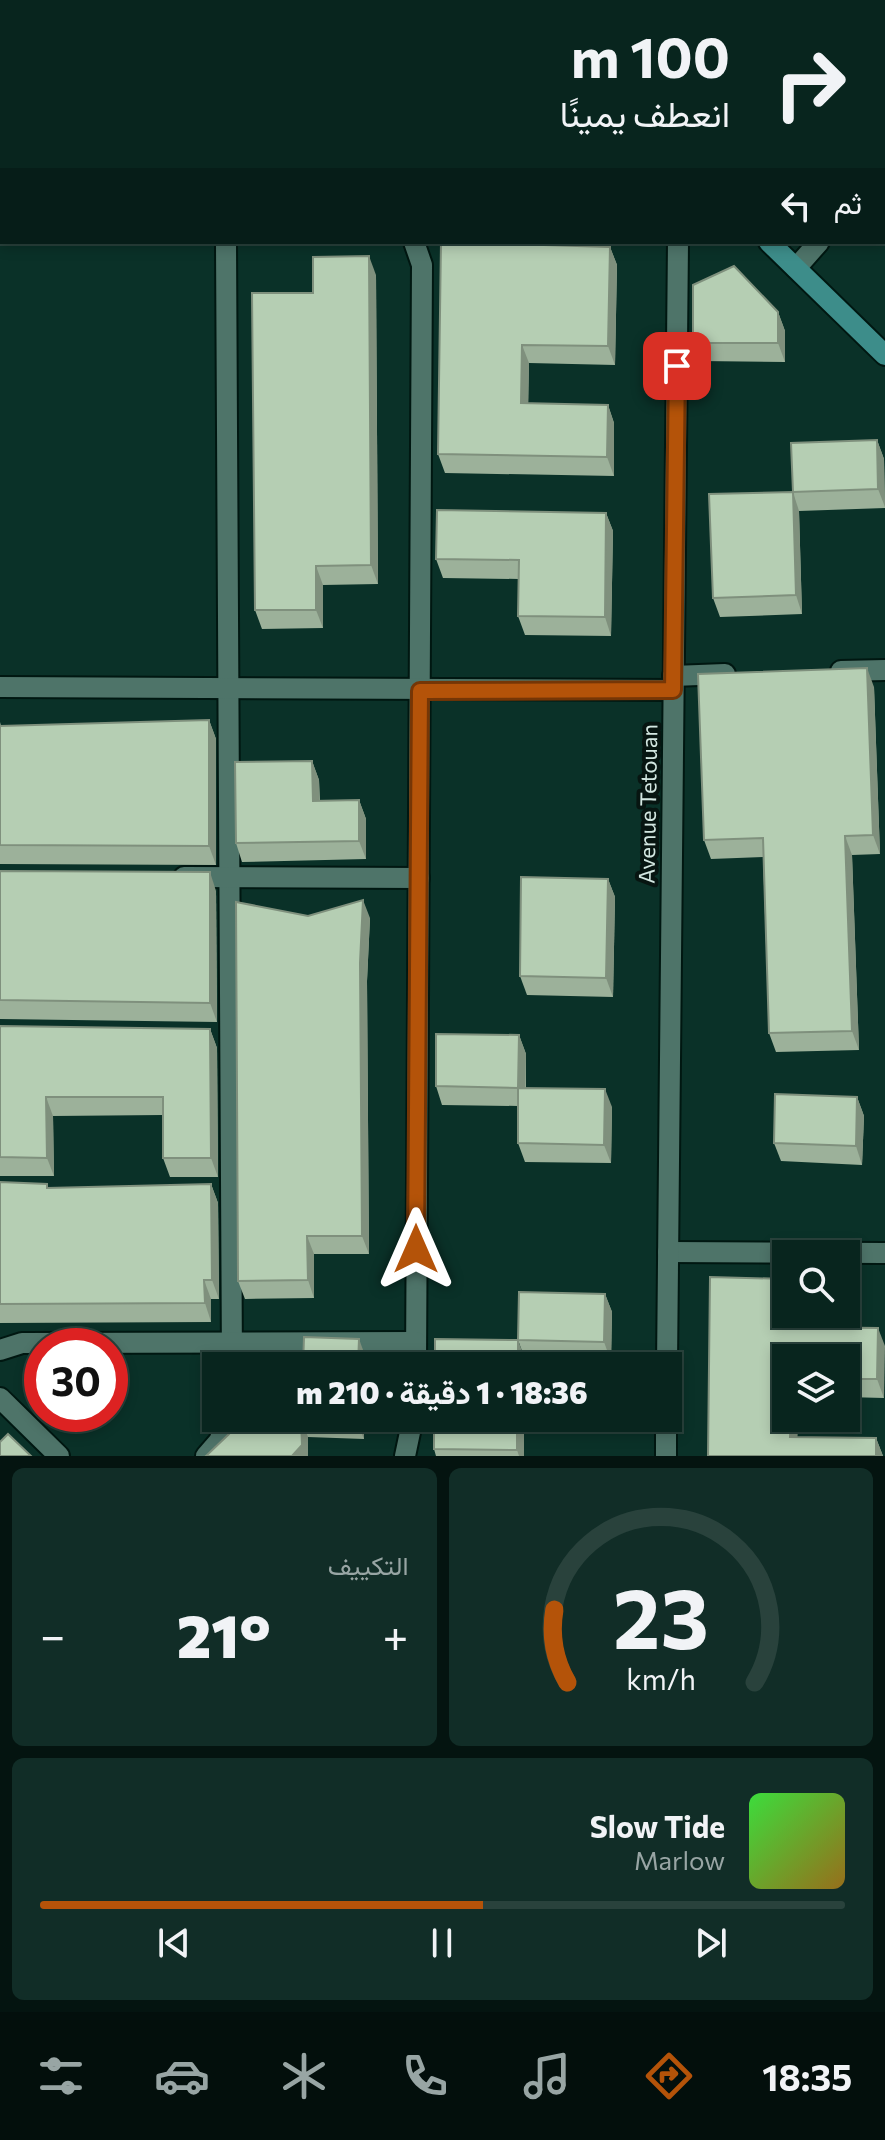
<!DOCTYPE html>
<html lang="ar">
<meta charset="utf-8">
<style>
body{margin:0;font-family:Commissioner,Vazirmatn,sans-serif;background:#112d27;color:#f1f3f6;direction:rtl;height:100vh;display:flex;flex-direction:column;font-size:30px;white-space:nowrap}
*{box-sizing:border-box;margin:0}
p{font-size:26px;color:#98a5a4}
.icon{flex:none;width:44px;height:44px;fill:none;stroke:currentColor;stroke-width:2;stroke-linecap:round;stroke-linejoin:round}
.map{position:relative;height:1456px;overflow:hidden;direction:ltr}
.sheet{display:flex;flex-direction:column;gap:12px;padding:12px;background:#041410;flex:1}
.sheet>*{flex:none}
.guide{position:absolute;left:0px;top:0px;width:886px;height:244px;box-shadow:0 4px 12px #0003,0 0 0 2px #29423c;direction:rtl;background:#08251e;color:#f1f3f6;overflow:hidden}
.buttons{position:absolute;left:772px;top:1240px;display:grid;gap:16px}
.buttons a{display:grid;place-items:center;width:88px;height:88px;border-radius:0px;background:#08251e;box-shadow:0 4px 12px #0003,0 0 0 2px #29423c;font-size:40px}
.speed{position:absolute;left:24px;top:1328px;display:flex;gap:16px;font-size:40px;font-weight:700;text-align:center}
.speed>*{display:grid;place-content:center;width:104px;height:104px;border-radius:50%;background:#08251e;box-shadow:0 4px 12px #0003,0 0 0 2px #29423c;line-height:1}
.speed .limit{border:12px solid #d22;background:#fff;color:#111}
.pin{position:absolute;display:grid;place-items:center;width:68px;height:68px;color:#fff;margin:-34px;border-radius:16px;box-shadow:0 4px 12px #0006}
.me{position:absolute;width:88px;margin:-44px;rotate:0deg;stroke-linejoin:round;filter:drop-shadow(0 0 6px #0008)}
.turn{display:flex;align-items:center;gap:28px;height:168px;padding:0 24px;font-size:36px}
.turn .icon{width:104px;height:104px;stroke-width:2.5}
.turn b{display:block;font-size:56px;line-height:68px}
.then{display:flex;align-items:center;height:76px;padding:0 24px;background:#0003;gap:16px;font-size:30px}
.big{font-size:60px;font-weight:800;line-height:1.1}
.sheet .card{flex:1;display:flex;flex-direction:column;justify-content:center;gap:12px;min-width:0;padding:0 28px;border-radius:12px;background:#112d27}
.sheet .dial{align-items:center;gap:0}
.dial svg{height:208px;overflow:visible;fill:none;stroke:#29423c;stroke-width:7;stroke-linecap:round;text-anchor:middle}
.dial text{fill:#f1f3f6;stroke:none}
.song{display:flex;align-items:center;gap:24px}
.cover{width:96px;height:96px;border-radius:12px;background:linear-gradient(135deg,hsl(120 70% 55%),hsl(40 70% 35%))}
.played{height:8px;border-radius:4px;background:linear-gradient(90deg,#b45309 55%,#29423c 55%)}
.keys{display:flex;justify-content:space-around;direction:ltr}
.heat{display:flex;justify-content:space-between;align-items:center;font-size:44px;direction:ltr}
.sheet .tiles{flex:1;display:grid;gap:12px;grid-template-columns:1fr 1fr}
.card:last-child{grid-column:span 2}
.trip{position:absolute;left:202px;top:1352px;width:480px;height:80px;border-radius:0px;background:#08251e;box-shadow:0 4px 12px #0003,0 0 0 2px #29423c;font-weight:800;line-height:80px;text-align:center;direction:rtl}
.tab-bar{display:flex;height:128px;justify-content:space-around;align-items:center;background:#030f0c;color:#98a5a4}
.tab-bar .icon{width:56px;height:56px}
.tab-bar .on{color:#b45309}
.tab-bar b{font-size:36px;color:#f1f3f6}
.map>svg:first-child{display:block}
</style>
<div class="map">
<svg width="885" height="1456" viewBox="0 0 885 1456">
<rect width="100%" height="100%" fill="#0a3128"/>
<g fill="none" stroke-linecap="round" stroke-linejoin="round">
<defs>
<g id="street">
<path d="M678 0V2"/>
<path d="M866 0V2"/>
<path d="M884 103 885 106"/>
<path d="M884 171 885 170"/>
<path d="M226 242 232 1366"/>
<path d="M414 242 422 265 416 1366"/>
<path d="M796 268 819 242"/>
<path d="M841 671 885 670"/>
<path d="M673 676 725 674"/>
<path d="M0 687 673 690"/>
<path d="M184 877 419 878"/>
<path d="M668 1252 885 1253"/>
<path d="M0 1350 22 1343 416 1342"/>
<path d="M667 1366 678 242"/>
<path d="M0 1398 59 1456"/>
<path d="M206 1456 219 1441 229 1418"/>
<path d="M405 1456 413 1418"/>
<path d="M666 1456V1418"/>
</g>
<g id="secondary">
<path d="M529 0 531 2"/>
<path d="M769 242 885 355"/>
</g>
</defs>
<!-- street casing -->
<use href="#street" stroke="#001711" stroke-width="24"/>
<!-- secondary casing -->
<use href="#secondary" stroke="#001711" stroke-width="24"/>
<!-- street -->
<use href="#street" stroke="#4e7469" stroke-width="20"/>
<!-- secondary -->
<use href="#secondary" stroke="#3d8d8a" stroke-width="20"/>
</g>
<!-- wall -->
<g fill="#9cb19a">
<path d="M544 245 610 247 617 265 615 365 529 363 528 404 608 405 614 423V476L445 473 438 454Z"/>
<path d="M376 275 378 584 323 585V628L262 629 255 610 313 293Z"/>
<path d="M778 312 785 331V362L700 361 693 343Z"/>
<path d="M877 440 884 459 885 508 799 511 802 614 720 617 713 598 793 492Z"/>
<path d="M606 513 613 531 611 636 525 635 518 616 519 579 443 578 436 559Z"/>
<path d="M874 687 880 854 852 855 859 1050 776 1052 769 1033 763 857 711 859 704 840Z"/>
<path d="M209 720 216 739V865L0 864V722L1 726Z"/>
<path d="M312 761 319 780 320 801 359 800 366 819V859L242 862 236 843Z"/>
<path d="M0 871 216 891 217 1022 0 1019Z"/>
<path d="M608 879 615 897 613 997 527 995 520 976Z"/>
<path d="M308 916 370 918 367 981 369 1254H314V1298L245 1299 238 1281Z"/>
<path d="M0 1026 210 1029 217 1048 218 1177H170L163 1158V1115L53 1116 54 1176H0Z"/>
<path d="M519 1035 526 1054V1088L612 1107 611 1163 525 1162 518 1143V1106L442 1105 436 1086Z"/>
<path d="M857 1097 864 1116 862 1165 781 1161 774 1143Z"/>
<path d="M0 1182 49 1188 211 1184 218 1203 219 1299H211V1322L0 1323Z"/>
<path d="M605 1294 612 1312 611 1361 525 1359 518 1340Z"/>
<path d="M786 1314H799V1327L878 1328 884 1398 846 1397V1358H786V1418H798L797 1437 876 1438 883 1456H708Z"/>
<path d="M241 1418H364V1439L308 1437V1456H206L229 1434Z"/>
<path d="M524 1418V1456H436L434 1449Z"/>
</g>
<!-- shaded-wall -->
<g fill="#7f907d">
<path d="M610 247 617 265 615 365 608 346Z"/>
<path d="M369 256 376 275 378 584 371 565Z"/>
<path d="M778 312 785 331V362L778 343Z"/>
<path d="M522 345 529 363 528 422 521 403Z"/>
<path d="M608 405 614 423V476L607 457Z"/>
<path d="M877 440 884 459 885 507 878 489Z"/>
<path d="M793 492 799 511 802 614 796 595Z"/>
<path d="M606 513 613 531 611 636 605 617Z"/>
<path d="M316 566 323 585V628L316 610Z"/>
<path d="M867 668 874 687 880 854 873 835Z"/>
<path d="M209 720 216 739V865L209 846Z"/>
<path d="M312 761 319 780 320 820 313 801Z"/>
<path d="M359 800 366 819V859L359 841Z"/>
<path d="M845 836 852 855 859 1050 852 1031Z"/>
<path d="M210 872 216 891 217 1022 210 1003Z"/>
<path d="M608 879 615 897 613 997 606 978Z"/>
<path d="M363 900 370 918 367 981 369 1254 362 1236 360 963Z"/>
<path d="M210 1029 217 1048 218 1177 211 1158Z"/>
<path d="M519 1035 526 1054 525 1106 518 1088Z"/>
<path d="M605 1089 612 1107 611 1163 604 1145Z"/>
<path d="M46 1097 53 1116 54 1176 47 1158Z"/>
<path d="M857 1097 864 1116 862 1165 856 1146Z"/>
<path d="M211 1184 218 1203 219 1299 212 1280Z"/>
<path d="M307 1236 314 1254V1298L308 1280Z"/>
<path d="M204 1280 211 1299V1322L205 1303Z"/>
<path d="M605 1294 612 1312 611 1361 604 1342Z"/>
<path d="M792 1314H799V1345L792 1327Z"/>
<path d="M878 1328 885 1346 884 1398 877 1379Z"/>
<path d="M359 1339 366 1358V1366H358Z"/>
<path d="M518 1340 525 1359V1366H518Z"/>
<path d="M301 1418 308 1437V1456H292Z"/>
<path d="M357 1418H364V1439L357 1421Z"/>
<path d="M517 1418H524V1456H519L517 1450Z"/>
<path d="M791 1418H798L797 1455 790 1437Z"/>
<path d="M876 1438 883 1456H876Z"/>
</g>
<!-- building -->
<g fill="#b5ceb3" stroke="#7f907d" stroke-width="2">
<rect x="771" y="0" width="43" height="2"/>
<path d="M441 242H538L544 245 610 247 608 346 522 345 521 403 608 405 607 457 438 454Z"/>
<path d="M369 256 371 565 316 566V610H255L252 293H313V257Z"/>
<path d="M734 266 778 312V343H693V285Z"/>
<path d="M877 440 878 489 793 492 791 443Z"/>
<path d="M793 492 796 595 713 598 709 494Z"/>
<path d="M437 510 606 513 605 617 518 616 519 560 436 559Z"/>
<path d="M867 668 873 835 845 836 852 1031 769 1033 763 838 704 840 698 674Z"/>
<path d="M209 720V846L0 845V726Z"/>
<path d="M312 761 313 801 359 800V841L236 843 235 762Z"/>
<path d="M0 871 210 872V1003L0 1000Z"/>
<path d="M521 877 608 879 606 978 520 976Z"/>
<path d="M363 900 360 963 362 1236H307L308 1280 238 1281 236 902 308 916Z"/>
<path d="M0 1026 210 1029 211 1158H163V1097H46L47 1158 0 1157Z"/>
<path d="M436 1034 519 1035 518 1088 436 1086Z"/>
<path d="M518 1088 605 1089 604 1145 518 1143Z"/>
<path d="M775 1094 857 1097 856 1146 774 1143Z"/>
<path d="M0 1182 47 1184V1188L211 1184 212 1280H204L205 1303 0 1304Z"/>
<path d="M710 1277 786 1279V1314H792V1327L878 1328 877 1379H846V1358H786V1418H791L790 1437 876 1438V1456H708Z"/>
<path d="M519 1292 605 1294 604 1342 518 1340Z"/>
<path d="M304 1337 359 1339 358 1366H303Z"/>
<path d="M435 1339 518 1340V1366H435Z"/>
<path d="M241 1418H357V1421L301 1418 302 1445 292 1456H206L229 1434Z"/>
<path d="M434 1418H517V1450L434 1449Z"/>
<path d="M8 1434 31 1456H0V1442Z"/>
</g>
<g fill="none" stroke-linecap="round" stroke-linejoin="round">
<defs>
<path id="route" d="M416 1249 420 691 673 690 677 366"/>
</defs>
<!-- route casing -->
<use href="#route" stroke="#753606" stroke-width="20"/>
<!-- route -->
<use href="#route" stroke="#b45309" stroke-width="14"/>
</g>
<g text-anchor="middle" stroke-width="8" stroke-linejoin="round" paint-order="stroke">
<!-- street labels -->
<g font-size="22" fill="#d3e7e1" stroke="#071511">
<text transform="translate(648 804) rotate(-89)" y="8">Avenue Tetouan</text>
</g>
</g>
</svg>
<div class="buttons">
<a><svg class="icon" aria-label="search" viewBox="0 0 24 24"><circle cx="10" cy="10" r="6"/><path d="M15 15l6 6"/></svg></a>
<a><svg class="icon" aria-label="layers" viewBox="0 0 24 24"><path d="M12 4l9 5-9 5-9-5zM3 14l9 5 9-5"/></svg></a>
</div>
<div class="speed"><div class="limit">30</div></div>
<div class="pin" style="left:677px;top:366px;background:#d93025"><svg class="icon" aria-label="arrive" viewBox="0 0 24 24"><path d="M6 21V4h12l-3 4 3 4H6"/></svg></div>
<svg class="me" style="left:416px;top:1249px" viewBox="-20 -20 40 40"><path d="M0-17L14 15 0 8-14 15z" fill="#b45309" stroke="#fff" stroke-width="4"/></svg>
<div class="trip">18:36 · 1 دقيقة · 210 m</div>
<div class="guide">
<div class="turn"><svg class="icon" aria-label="right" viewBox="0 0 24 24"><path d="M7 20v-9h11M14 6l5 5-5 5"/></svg><div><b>100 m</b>انعطف يمينًا</div></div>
<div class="then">ثم<svg class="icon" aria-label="left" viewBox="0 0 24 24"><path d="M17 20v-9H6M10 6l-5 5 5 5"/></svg></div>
</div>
</div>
<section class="sheet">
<div class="tiles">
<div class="card dial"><svg viewBox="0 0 100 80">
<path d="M14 69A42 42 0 1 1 86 69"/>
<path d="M14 69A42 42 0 0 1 9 41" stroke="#b45309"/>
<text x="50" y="56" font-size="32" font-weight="700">23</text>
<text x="50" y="72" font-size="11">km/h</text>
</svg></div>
<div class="card"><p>التكييف</p>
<div class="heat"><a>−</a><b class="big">21°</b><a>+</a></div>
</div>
<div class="card">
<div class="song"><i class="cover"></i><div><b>Slow Tide</b><p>Marlow</p></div></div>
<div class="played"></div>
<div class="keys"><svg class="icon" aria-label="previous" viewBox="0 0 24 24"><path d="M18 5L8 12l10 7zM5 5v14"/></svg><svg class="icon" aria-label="pause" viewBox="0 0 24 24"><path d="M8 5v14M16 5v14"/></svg><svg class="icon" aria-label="next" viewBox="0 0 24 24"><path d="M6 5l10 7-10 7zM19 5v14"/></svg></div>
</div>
</div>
</section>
<nav class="tab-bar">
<b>18:35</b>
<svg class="icon on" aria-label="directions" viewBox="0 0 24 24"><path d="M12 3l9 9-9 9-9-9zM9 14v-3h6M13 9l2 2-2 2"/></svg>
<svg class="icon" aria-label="music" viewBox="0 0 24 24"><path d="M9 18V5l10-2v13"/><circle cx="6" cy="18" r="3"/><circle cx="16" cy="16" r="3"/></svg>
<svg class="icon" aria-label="phone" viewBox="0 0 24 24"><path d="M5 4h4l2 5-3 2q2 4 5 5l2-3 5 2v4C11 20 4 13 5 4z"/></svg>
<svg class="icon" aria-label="climate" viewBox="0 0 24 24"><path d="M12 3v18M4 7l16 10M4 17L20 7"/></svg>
<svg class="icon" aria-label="car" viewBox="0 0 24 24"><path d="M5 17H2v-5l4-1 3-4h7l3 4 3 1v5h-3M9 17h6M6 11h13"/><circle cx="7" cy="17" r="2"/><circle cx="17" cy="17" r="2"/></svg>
<svg class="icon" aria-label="filters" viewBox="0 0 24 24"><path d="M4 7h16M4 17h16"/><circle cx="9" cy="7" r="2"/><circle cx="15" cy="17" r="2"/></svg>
</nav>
